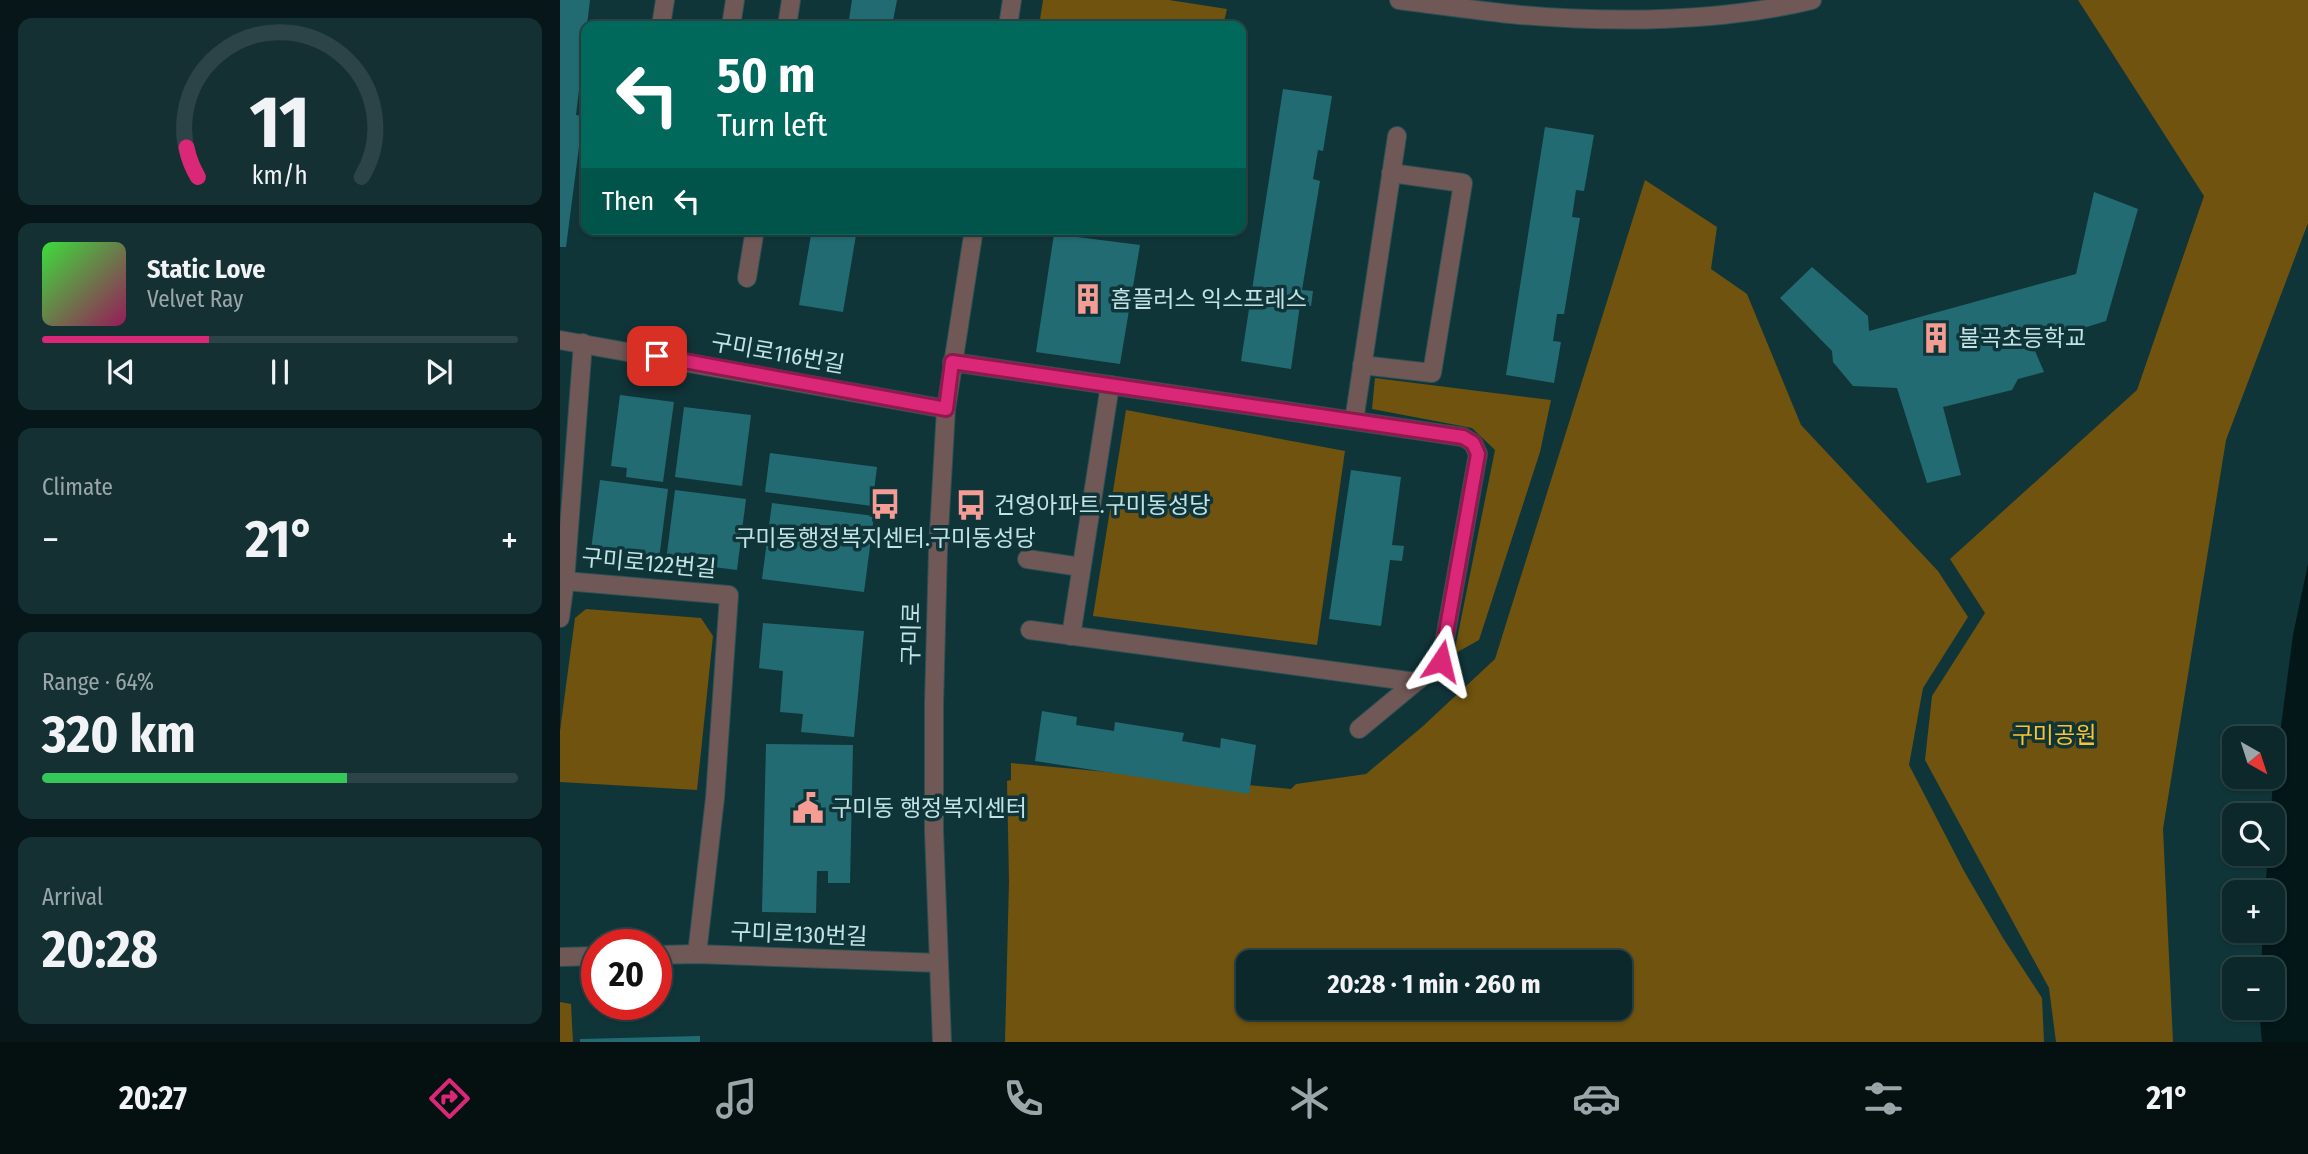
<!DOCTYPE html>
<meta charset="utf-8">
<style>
body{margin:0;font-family:"Fira Sans Condensed","Noto Sans KR",sans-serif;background:#153033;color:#f1f3f6;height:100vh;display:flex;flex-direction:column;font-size:26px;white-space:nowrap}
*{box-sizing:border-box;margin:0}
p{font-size:23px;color:#9aa6a9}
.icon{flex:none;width:38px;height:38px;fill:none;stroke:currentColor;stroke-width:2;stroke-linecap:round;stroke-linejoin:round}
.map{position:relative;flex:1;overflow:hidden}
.sheet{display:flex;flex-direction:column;gap:18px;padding:18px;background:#071618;width:560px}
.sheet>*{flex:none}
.guide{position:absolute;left:21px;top:21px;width:665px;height:214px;border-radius:14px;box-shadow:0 2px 5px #0004,0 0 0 2px #2c4447;background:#00695c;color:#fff;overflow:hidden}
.needle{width:46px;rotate:141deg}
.fabs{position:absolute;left:1662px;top:726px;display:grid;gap:14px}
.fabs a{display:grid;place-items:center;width:63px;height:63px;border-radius:14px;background:#0c282b;box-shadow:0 2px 5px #0004,0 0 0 2px #2c4447;font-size:35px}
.speed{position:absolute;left:21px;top:929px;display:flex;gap:14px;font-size:35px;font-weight:700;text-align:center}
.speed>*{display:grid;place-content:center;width:91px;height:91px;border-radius:50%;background:#0c282b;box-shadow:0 2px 5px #0004,0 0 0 2px #2c4447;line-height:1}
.speed .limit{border:10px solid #d22;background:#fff;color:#111}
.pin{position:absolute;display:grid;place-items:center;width:60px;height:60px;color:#fff;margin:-30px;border-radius:14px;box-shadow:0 4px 10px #0006}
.me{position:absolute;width:77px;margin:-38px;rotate:10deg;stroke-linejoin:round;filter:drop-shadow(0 0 5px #0008)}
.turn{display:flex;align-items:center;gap:24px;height:147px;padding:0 21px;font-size:32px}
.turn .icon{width:91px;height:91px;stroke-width:2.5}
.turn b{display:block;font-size:49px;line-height:60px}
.then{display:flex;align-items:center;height:66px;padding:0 21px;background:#0003;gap:14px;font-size:26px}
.big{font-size:52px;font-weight:700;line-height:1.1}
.sheet .widget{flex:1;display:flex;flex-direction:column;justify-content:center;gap:10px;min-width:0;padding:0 24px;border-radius:14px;background:#153033}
.sheet .dial{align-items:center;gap:0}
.dial svg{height:182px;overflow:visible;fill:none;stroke:#2c4447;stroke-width:7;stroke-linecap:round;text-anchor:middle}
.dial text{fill:#f1f3f6;stroke:none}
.song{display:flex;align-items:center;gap:21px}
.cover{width:84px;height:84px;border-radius:10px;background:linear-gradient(135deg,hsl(120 70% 55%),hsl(330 70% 35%))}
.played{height:7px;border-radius:4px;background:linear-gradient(90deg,#db2777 35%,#2c4447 35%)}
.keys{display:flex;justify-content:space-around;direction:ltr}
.heat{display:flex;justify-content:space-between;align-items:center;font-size:38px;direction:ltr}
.charge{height:10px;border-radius:5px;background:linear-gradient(90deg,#34c759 64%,#2c4447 0)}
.trip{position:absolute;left:676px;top:950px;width:396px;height:70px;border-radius:14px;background:#0c282b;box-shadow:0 2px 5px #0004,0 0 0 2px #2c4447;font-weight:700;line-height:70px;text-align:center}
.tab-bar{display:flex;height:112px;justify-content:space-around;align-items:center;background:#051011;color:#9aa6a9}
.tab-bar .icon{width:49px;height:49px}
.tab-bar .current{color:#db2777}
.tab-bar b{font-size:32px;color:#f1f3f6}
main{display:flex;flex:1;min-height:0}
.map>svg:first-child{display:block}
</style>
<main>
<section class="sheet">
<div class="widget dial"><svg viewBox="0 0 100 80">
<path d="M14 69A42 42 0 1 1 86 69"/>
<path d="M14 69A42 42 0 0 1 9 56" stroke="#db2777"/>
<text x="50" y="56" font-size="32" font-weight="700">11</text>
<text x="50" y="72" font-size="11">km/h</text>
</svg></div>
<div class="widget">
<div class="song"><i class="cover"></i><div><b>Static Love</b><p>Velvet Ray</p></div></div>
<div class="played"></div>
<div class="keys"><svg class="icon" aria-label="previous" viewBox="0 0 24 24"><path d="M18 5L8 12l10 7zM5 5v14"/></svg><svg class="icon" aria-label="pause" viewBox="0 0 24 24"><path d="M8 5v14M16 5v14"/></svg><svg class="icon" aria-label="next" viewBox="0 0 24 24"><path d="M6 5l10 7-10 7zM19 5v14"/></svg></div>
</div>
<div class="widget"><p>Climate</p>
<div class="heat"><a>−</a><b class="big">21°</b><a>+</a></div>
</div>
<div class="widget"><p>Range · 64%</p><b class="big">320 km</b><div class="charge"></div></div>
<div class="widget"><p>Arrival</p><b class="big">20:28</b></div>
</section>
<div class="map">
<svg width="1748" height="1042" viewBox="0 0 1748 1042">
<rect width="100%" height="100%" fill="#103539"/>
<!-- green -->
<g fill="#6f530f" fill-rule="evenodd">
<path d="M483 0H609L667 9 663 26H479Z"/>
<path d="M1518 0H1748V223L1666 440 1603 829 1613 1042H1496L1489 988 1365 760 1372 696 1425 613 1390 559 1577 390 1644 196Z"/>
<path d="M1085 180 1157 227 1151 269 1187 294 1241 425 1378 571 1408 617 1363 688 1349 765 1404 871 1443 938 1482 998 1484 1042H445L449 881 447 781 451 780V763L731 789 736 784 806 774 862 727 935 659ZM688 962H1059V1008H688Z"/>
<path d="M815 378 991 400 980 452 919 640 894 654 935 450 912 428 812 409Z"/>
<path d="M566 410 785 451 757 645 533 616Z"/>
<path d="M26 609 141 618 153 636 137 790 0 782V731L15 618Z"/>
<path d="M0 1002 11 1004 13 1042H0Z"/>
</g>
<!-- water -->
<path fill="#031618" d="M1748 564V1042H1702L1699 1008H1713V970L1701 969 1703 931H1713V892H1705L1708 854H1713V816L1711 815 1712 795 1733 635Z"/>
<!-- building -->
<g fill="#236b72">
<path d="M0 0H30L16 115 23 116 6 247H0Z"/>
<path d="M292 0H337L332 26H288Z"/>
<path d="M723 89 772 96 763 151 758 150 753 179 760 181 742 290 753 291 751 306 740 305 731 369 681 361Z"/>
<path d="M985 127 1034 135 1024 191 1016 190 1012 217 1020 218 1004 314H997L993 341 1001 342 994 383 946 375Z"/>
<path d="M1534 192 1578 209 1546 321 1472 344 1484 372 1458 379 1452 390 1383 407 1401 475 1367 483 1337 388 1293 386 1273 362 1272 351 1220 298 1252 267 1308 316 1309 331 1516 274Z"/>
<path d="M252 229H297L283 312 239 305Z"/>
<path d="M494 234 580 245 560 364 476 352Z"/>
<path d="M60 395 114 402 103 482 66 477 67 468 51 466Z"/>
<path d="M124 407 191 415 182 486 115 477Z"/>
<path d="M210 453 317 467 312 506 205 492Z"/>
<path d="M791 470 841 477 832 545 844 546 842 561 830 560 821 626 769 619Z"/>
<path d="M40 480 108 489 99 559 31 550Z"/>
<path d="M115 490 186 499 177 570 106 561Z"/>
<path d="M212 503 314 516 304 592 202 579Z"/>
<path d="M203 623 304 631 294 737 241 732 243 714 220 712 223 671 199 668Z"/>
<path d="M482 711 517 717 516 725 554 731 555 722 624 733 622 741 660 748 661 738 696 745 689 794 475 761Z"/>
<path d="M206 744 293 745 290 883H268V871H257L256 913 202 912Z"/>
<path d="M140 1036V1042H20V1039Z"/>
</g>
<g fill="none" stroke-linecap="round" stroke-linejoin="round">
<defs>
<g id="minor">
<path d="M839 0C879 5 920 11 960 15 1053 23 1162 22 1252 0"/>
<path d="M101 26 105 0"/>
<path d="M171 26 175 0"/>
<path d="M227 26 231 0"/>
<path d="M448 26 452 0"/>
<path d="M187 278 195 229"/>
<path d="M0 340 386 409"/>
<path d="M392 362 903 437 913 443 918 454 881 661 799 729"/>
<path d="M802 365 872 373 903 183 831 173"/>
<path d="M794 421 837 136"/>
<path d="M467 559 521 567"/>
<path d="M5 581 169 595 155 798 137 954"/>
<path d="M0 618 5 581 23 343"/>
<path d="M470 630 855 682"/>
<path d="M511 636 550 385"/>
<path d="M96 955 137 954 379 963"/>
<path d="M0 957 37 956"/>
<path d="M382 1042 374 831V704L378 550 386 409 414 229"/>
</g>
</defs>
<!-- minor casing -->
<use href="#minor" stroke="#2c5155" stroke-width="20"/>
<!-- minor -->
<use href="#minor" stroke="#705856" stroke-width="18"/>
</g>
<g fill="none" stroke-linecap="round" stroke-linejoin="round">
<defs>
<path id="route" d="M97 356 386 409 392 362 903 437 913 443 918 454 881 661"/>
</defs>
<!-- route casing -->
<use href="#route" stroke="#8e194d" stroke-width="18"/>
<!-- route -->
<use href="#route" stroke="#db2777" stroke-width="12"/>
</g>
<!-- icons -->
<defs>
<symbol id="building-bare" viewBox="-9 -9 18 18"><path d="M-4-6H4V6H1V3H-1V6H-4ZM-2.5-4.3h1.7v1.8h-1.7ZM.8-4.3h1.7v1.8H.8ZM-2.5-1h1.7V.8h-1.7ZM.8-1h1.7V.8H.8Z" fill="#f59c95" stroke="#103539" stroke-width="2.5" paint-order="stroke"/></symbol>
<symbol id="bus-bare" viewBox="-9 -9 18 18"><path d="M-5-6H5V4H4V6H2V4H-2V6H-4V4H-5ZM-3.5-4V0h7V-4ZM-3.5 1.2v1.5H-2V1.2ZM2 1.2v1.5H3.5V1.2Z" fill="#f59c95" stroke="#103539" stroke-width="2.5" paint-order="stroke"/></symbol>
<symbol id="civic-bare" viewBox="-9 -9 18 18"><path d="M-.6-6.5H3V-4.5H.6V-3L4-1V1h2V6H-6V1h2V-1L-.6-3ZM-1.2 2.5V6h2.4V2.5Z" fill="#f59c95" stroke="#103539" stroke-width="2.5" paint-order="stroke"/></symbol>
</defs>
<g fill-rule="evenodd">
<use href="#building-bare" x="506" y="277" width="44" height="44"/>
<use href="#building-bare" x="1354" y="316" width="44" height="44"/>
<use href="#bus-bare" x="303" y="482" width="44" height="44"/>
<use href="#bus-bare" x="389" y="483" width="44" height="44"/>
<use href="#civic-bare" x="226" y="786" width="44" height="44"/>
</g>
<g text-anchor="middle" stroke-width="7" stroke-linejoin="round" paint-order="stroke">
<!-- poi labels -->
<g font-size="23" fill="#c2e3e6" stroke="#103539" text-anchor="start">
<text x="551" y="307">홈플러스 익스프레스</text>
<text x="1399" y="346">불곡초등학교</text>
<text x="434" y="513">건영아파트.구미동성당</text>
<text x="325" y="546" text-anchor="middle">구미동행정복지센터.구미동성당</text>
<text x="271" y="816">구미동 행정복지센터</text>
</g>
<!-- street labels -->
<g font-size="23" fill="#c2e3e6" stroke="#103539">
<text transform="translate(218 353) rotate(10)" y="8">구미로116번길</text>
<text transform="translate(89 563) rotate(5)" y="8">구미로122번길</text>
<text transform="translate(351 634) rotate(-89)" y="8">구미로</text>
<text transform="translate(239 934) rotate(2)" y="8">구미로130번길</text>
</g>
<!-- park labels -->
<g font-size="23" fill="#fcc230" stroke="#103539">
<text x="1494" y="743">구미공원</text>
</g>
</g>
</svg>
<div class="fabs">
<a><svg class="needle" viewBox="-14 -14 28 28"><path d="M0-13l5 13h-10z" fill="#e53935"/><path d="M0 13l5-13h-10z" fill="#9aa6a9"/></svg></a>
<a><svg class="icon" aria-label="search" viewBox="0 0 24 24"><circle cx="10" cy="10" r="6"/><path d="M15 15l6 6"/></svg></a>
<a>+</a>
<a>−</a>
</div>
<div class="speed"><div class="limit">20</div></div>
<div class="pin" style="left:97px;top:356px;background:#d93025"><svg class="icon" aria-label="arrive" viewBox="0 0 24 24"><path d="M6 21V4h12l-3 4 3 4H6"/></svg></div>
<svg class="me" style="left:881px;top:661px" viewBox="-20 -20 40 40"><path d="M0-17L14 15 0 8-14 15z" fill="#db2777" stroke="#fff" stroke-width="4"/></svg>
<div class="trip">20:28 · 1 min · 260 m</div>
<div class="guide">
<div class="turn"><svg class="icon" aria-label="left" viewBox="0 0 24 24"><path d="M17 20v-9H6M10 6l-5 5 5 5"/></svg><div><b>50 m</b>Turn left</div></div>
<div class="then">Then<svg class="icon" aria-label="left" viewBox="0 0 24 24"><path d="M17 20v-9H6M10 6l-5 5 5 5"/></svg></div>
</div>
</div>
</main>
<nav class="tab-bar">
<b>20:27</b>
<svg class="icon current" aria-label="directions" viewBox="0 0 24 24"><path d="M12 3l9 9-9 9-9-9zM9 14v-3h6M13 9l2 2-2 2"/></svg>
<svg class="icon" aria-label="music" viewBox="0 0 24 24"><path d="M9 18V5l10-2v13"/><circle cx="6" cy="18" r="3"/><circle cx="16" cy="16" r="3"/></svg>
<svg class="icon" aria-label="phone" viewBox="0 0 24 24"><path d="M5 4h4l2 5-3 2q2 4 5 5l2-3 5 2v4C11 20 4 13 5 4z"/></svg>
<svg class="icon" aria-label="climate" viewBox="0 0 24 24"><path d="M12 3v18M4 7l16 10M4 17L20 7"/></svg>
<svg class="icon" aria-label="car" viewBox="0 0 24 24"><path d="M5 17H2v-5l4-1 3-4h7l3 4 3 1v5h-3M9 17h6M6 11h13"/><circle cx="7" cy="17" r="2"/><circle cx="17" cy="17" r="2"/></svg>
<svg class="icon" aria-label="filters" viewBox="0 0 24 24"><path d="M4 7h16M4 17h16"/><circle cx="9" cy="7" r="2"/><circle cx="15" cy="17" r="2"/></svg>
<b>21°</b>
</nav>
